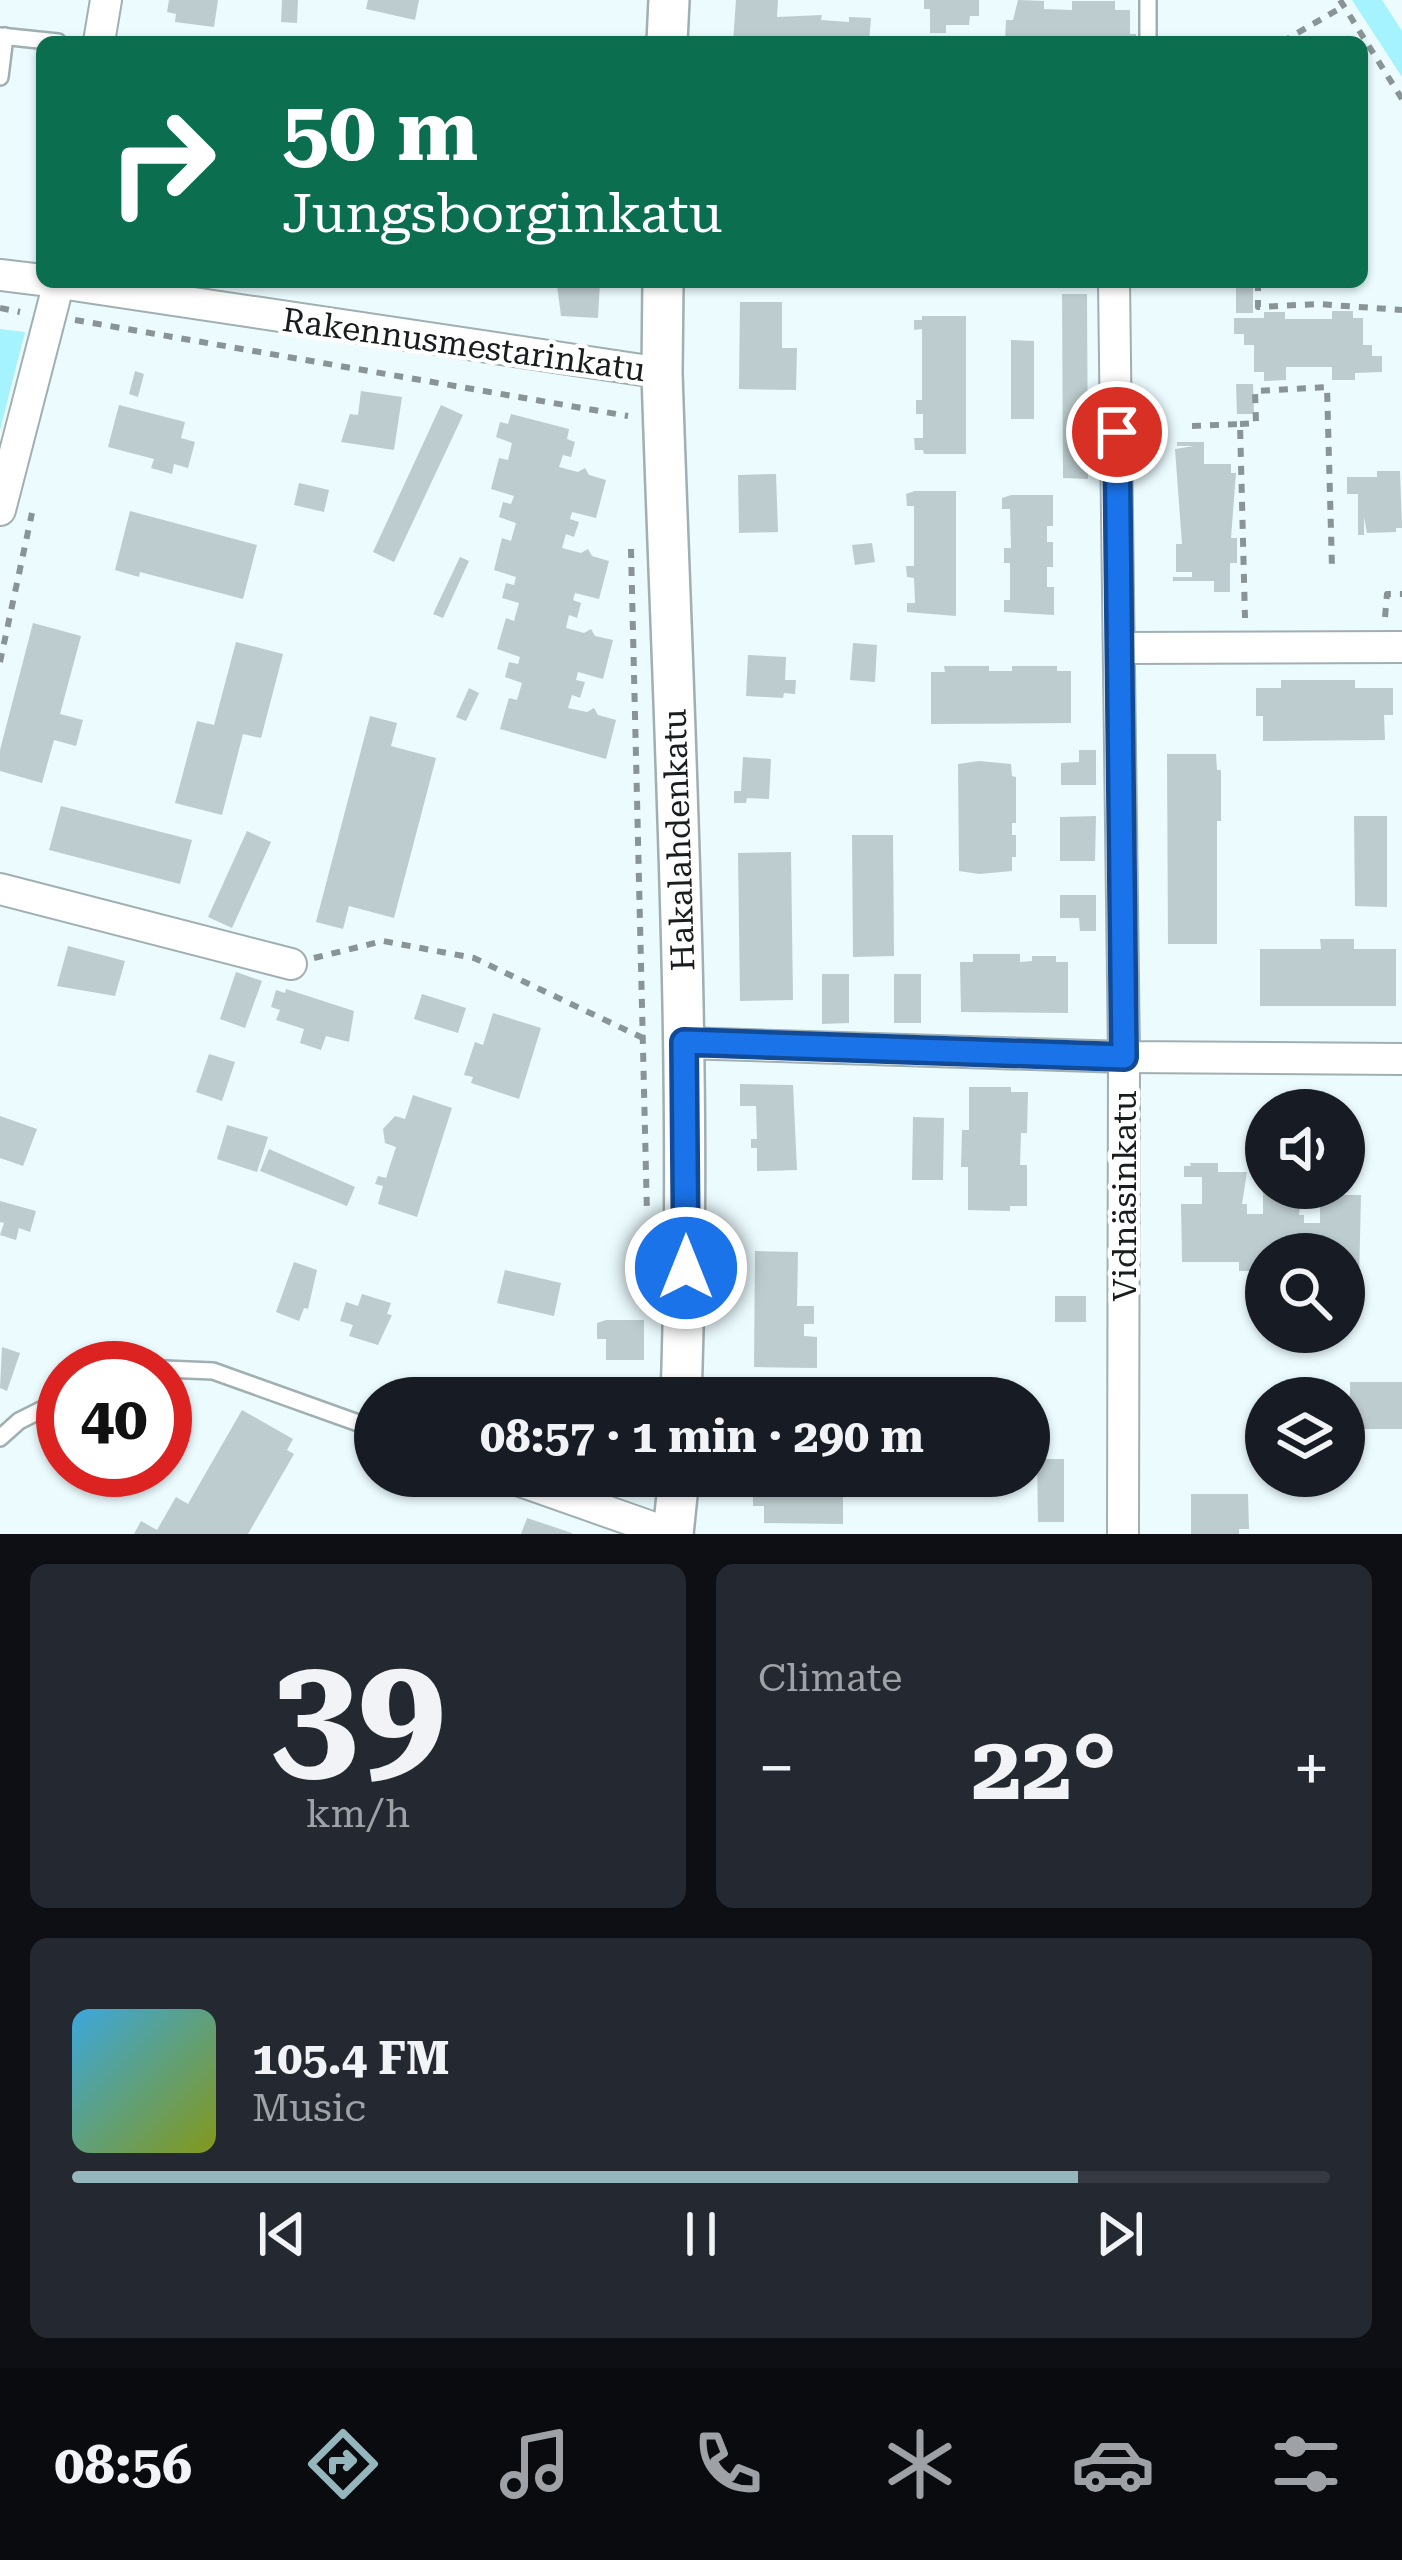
<!DOCTYPE html>
<meta charset="utf-8">
<style>
body{margin:0;font-family:"Roboto Serif",serif;background:#242831;color:#f1f3f6;height:100vh;display:flex;flex-direction:column;font-size:45px;white-space:nowrap}
*{box-sizing:border-box;margin:0}
p{font-size:39px;color:#9ea1a6}
.icon{flex:none;width:66px;height:66px;fill:none;stroke:currentColor;stroke-width:2;stroke-linecap:round;stroke-linejoin:round}
.map{position:relative;height:1534px;overflow:hidden}
.details{display:flex;flex-direction:column;gap:30px;padding:30px;background:#0d0f14;flex:1}
.details>*{flex:none}
.hud{position:absolute;left:36px;top:36px;width:1332px;height:252px;border-radius:18px;box-shadow:0 3px 9px #0004;background:#0b6e4f;color:#fff;overflow:hidden}
.fabs{position:absolute;left:1245px;top:1089px;display:grid;gap:24px}
.fabs a{display:grid;place-items:center;width:120px;height:120px;border-radius:50%;background:#171b24;box-shadow:0 3px 9px #0004;font-size:60px}
.speed{position:absolute;left:36px;top:1341px;display:flex;gap:24px;font-size:60px;font-weight:700;text-align:center}
.speed>*{display:grid;place-content:center;width:156px;height:156px;border-radius:50%;background:#171b24;box-shadow:0 3px 9px #0004;line-height:1}
.speed .limit{border:18px solid #d22;background:#fff;color:#111}
.pin{position:absolute;display:grid;place-items:center;width:102px;height:102px;color:#fff;margin:-51px;border:6px solid #fff;border-radius:50%;box-shadow:0 3px 12px #0007}
.me{position:absolute;width:132px;margin:-66px;rotate:0deg;stroke-linejoin:round;filter:drop-shadow(0 0 9px #0008)}
.turn{display:flex;align-items:center;gap:42px;height:252px;padding:0 48px;font-size:54px}
.turn .icon{width:156px;height:156px;stroke-width:2.5}
.turn b{display:block;font-size:84px;line-height:102px}
.big{font-size:90px;font-weight:700;line-height:1.1}
.details .card{flex:1;display:flex;flex-direction:column;justify-content:center;gap:18px;min-width:0;padding:0 42px;border-radius:18px;background:#242831}
.details .dial{align-items:center;gap:0}
.dial b{font-size:156px;line-height:1}
.song{display:flex;align-items:center;gap:36px}
.cover{width:144px;height:144px;border-radius:18px;background:linear-gradient(135deg,hsl(200 70% 55%),hsl(70 70% 35%))}
.played{height:12px;border-radius:6px;background:linear-gradient(90deg,#94b6bc 80%,#363941 80%)}
.keys{display:flex;justify-content:space-around;direction:ltr}
.heat{display:flex;justify-content:space-between;align-items:center;font-size:66px;direction:ltr}
.details .tiles{flex:1;display:grid;gap:30px;grid-template-columns:1fr 1fr}
.card:last-child{grid-column:span 2}
.trip{position:absolute;left:354px;top:1377px;width:696px;height:120px;border-radius:60px;background:#171b24;box-shadow:0 3px 9px #0004;font-weight:700;line-height:120px;text-align:center}
.menu{display:flex;height:192px;justify-content:space-around;align-items:center;background:#090b0e;color:#9ea1a6}
.menu .icon{width:84px;height:84px}
.menu .on{color:#94b6bc}
.menu b{font-size:54px;color:#f1f3f6}
.map>svg:first-child{display:block}
</style>
<div class="map">
<svg width="1402" height="1534" viewBox="0 0 1402 1534">
<rect width="100%" height="100%" fill="#ebfbfe"/>
<!-- green -->
<g fill="#a5f3fe">
<path d="M1352 0H1382L1402 31V77Z"/>
<path d="M0 329 25 332 0 430Z"/>
</g>
<!-- building -->
<g fill="#bdcccf">
<path d="M169 0H218L214 27 175 22 176 14 167 12Z"/>
<path d="M282 0H298L297 23 281 22Z"/>
<path d="M368 0H419L415 20 366 9Z"/>
<path d="M736 0H778L777 17 822 15 821 20 849 22V17L871 18 869 42H733Z"/>
<path d="M924 0H979V16H970L969 25H946V33H930V9H924Z"/>
<path d="M1018 0 1044 1V9L1072 10V1H1115V10H1130V34H1136V42H1005L1006 20H1013Z"/>
<path d="M562 282H600L598 318 561 316 557 285Z"/>
<rect x="1236" y="282" width="17" height="31"/>
<path d="M1062 294H1087L1088 479 1063 478Z"/>
<path d="M740 302H782V348H797L796 390 739 389Z"/>
<path d="M1332 311H1353V318H1363V345H1372V356H1382V372L1355 373V380H1332V367H1286V380L1264 381V372H1254V345H1244V334H1234V318H1264V312H1285V319H1332Z"/>
<path d="M922 316H966V454H924L923 450H915L914 438H923V414H916V400H922V329L914 330V320H922Z"/>
<path d="M1011 340 1034 341V419H1011Z"/>
<path d="M135 371 144 374 138 397 129 394Z"/>
<path d="M1236 384H1253L1254 414H1237Z"/>
<path d="M361 391 402 397 394 450 341 442 350 414 358 415Z"/>
<path d="M119 405 185 422 181 438 195 442 188 468 174 464 172 474 151 468 154 459 108 447Z"/>
<path d="M441 405 463 415 394 562 373 552Z"/>
<path d="M511 414 569 429 567 439 575 442 571 457 563 455 559 467 578 472 585 468 589 475 606 480 596 518 572 512 570 519 579 522 574 537 566 534 562 548 581 553 588 549 592 556 609 561 599 599 575 593 573 600 581 603 577 618 569 615 566 628 584 633 591 629 595 636 613 640 603 679 578 672 576 680 585 682 580 698 572 695 568 708 587 712 594 708 598 715 616 720 606 759 500 729 509 698 517 700 522 683 505 677 509 662 518 664 520 657 497 649 506 618 514 621 519 603 502 598 506 583 514 585 516 577 494 570 502 538 511 541 516 523 499 517 503 502 511 504 514 496 491 489 499 458 508 460 512 443 496 437 500 422 508 424Z"/>
<path d="M1177 442H1204V464H1231V473H1236L1231 538H1237V563H1230V592H1214V581H1173V577H1192V572H1176V544H1182L1175 449 1194 446H1177Z"/>
<path d="M1377 471H1400L1402 528H1396V532L1367 533 1364 517V535H1358V494H1347V477H1377Z"/>
<path d="M776 474 778 532 739 533 738 475Z"/>
<path d="M299 483 329 490 324 512 294 505Z"/>
<path d="M915 491H956V616L907 612V603H915L914 578 907 577 906 566H914V506H907L906 494Z"/>
<path d="M1011 495H1053V526H1047V542H1053V567H1047V587H1054V615L1004 612V600H1010V563H1004V548H1011L1010 509H1002V498Z"/>
<path d="M130 511 257 545 243 599 140 572 139 577 115 570Z"/>
<path d="M872 543 875 562 855 565 852 545Z"/>
<path d="M460 557 469 561 443 618 433 614Z"/>
<path d="M33 623 81 636 60 714 83 720 76 746 54 740 42 783 0 771V750Z"/>
<path d="M236 642 283 654 261 738 243 734 222 815 175 803 197 721 214 725Z"/>
<path d="M853 643 877 645 875 682 850 680Z"/>
<path d="M748 655 786 657 785 680H796L795 694 784 693 783 698 746 696Z"/>
<path d="M944 666H989V671H1012V666H1057V671H1071V723L931 724V672H945Z"/>
<path d="M1281 680H1355V688H1393V715H1384L1385 740 1263 741V716H1256V688H1281Z"/>
<path d="M469 688 479 693 466 721 456 717Z"/>
<path d="M370 716 397 723 391 746 436 758 394 918 349 906 343 929 316 922Z"/>
<path d="M1079 750H1096V785H1061V763L1079 762Z"/>
<path d="M1167 754H1216L1217 770H1221V821H1217V944H1168Z"/>
<path d="M743 757 771 759 769 799 747 798 746 803H734V791H741Z"/>
<path d="M979 761 1011 764 1012 776 1016 777V823H1012V835H1016V857H1012V871L979 874 959 871 958 764Z"/>
<path d="M61 806 192 840 180 884 49 850Z"/>
<path d="M1096 816 1095 861H1060V817Z"/>
<path d="M1354 816H1387V907L1355 906Z"/>
<path d="M247 831 271 842 232 928 208 917Z"/>
<path d="M852 835H893L894 956 853 957Z"/>
<path d="M791 852 793 1000 740 1001 738 853Z"/>
<path d="M1060 895H1096V931H1080L1079 918H1060Z"/>
<path d="M1320 939H1354V949H1396V1006H1260V949H1321Z"/>
<path d="M68 946 125 961 115 996 57 986Z"/>
<path d="M973 954H1020V962L1032 961V956H1056V962H1068V1013L961 1012 960 962H973Z"/>
<path d="M236 972 262 981 245 1028 220 1019Z"/>
<path d="M822 974H849V1023L822 1024Z"/>
<rect x="894" y="974" width="27" height="49"/>
<path d="M286 989 354 1011 349 1042 326 1036 321 1050 300 1043 304 1029 276 1020 280 1010 271 1007 276 990 285 993Z"/>
<path d="M422 994 466 1008 458 1033 414 1019Z"/>
<path d="M493 1013 541 1028 519 1099 471 1083 473 1077 464 1075 475 1042 483 1045Z"/>
<path d="M209 1054 235 1062 222 1101 196 1092Z"/>
<path d="M740 1084 793 1085 797 1170 757 1171V1148H751V1139H757L756 1106H740Z"/>
<path d="M969 1087H1011V1092H1028L1027 1133H1021L1020 1165H1027V1206H1010V1211L968 1210V1167H961L962 1130H969Z"/>
<path d="M413 1095 452 1108 417 1217 378 1204 383 1186 375 1184 378 1176 386 1178 396 1147 385 1143 383 1129 395 1116 405 1119Z"/>
<path d="M0 1116 37 1129 23 1166 0 1158Z"/>
<path d="M913 1117 944 1118 943 1180H912Z"/>
<path d="M227 1125 268 1137 257 1172 217 1159Z"/>
<path d="M269 1149 355 1187 347 1206 260 1171Z"/>
<path d="M1190 1163H1218V1172H1247L1242 1204H1247V1214H1263V1188H1302L1299 1215H1304V1223H1320V1188H1337V1195H1361L1359 1281H1344V1254H1266V1271H1239V1262H1182L1181 1204H1202V1177H1184V1166H1191Z"/>
<path d="M0 1201 36 1211 30 1232 19 1228 16 1240 0 1235 4 1223 0 1222Z"/>
<path d="M755 1251 798 1252 797 1306H814V1324H804V1336L817 1337V1368L754 1367Z"/>
<path d="M294 1262 317 1270 308 1309 304 1308 299 1321 276 1312Z"/>
<path d="M505 1270 561 1283 554 1316 497 1303Z"/>
<path d="M362 1294 391 1303 387 1314 392 1315 378 1345 349 1336 353 1325 340 1321 346 1302 358 1306Z"/>
<rect x="1055" y="1296" width="31" height="26"/>
<path d="M606 1320H644V1360H606V1339H597V1323Z"/>
<path d="M2 1347 20 1353 7 1391 0 1388Z"/>
<path d="M1350 1382H1402V1429H1353V1447H1344V1396H1350Z"/>
<path d="M242 1410 293 1439 287 1450 294 1454 248 1534H134L141 1521 157 1530 176 1497 188 1504Z"/>
<path d="M1037 1459H1064V1522H1038Z"/>
<path d="M753 1476H789V1482L843 1483V1524L764 1523V1506H753Z"/>
<path d="M1191 1494H1248L1249 1529H1239V1534H1191Z"/>
<path d="M527 1518 572 1533V1534H521Z"/>
</g>
<g fill="none" stroke-linecap="round" stroke-linejoin="round">
<defs>
<g id="service">
<path d="M0 36 58 42"/>
<path d="M1148 42V0"/>
<path d="M0 77 5 36"/>
<path d="M165 1369 213 1371 375 1429"/>
<path d="M0 1438 19 1421 63 1399"/>
</g>
<g id="minor">
<path d="M99 42 106 0"/>
<path d="M0 275 42 280"/>
<path d="M53 282 662 373"/>
<path d="M1114 282 1124 1057 1123 1534"/>
<path d="M0 510 59 282"/>
<path d="M1120 648 1402 647"/>
<path d="M0 889 291 964"/>
<path d="M684 1043 1124 1057 1402 1059"/>
<path d="M506 1476 671 1534"/>
</g>
<g id="tertiary">
<path d="M667 42 669 0"/>
<path d="M663 282 662 373C673 714 693 1056 681 1398"/>
<path d="M673 1534 679 1476"/>
</g>
</defs>
<!-- service casing -->
<use href="#service" stroke="#a0afb1" stroke-width="20"/>
<!-- minor casing -->
<use href="#minor" stroke="#a0afb1" stroke-width="34"/>
<!-- tertiary casing -->
<use href="#tertiary" stroke="#a0afb1" stroke-width="44"/>
<!-- path -->
<g stroke="#899496" stroke-width="6" stroke-dasharray="9 9" stroke-linecap="butt">
<path d="M1340 0 1402 99"/>
<path d="M1282 42 1344 6"/>
<path d="M1258 282V307L1318 304 1402 310"/>
<path d="M0 308 20 312"/>
<path d="M75 320 628 416"/>
<path d="M1240 424 1256 423 1255 391 1327 387 1332 568"/>
<path d="M1192 426 1240 424 1245 618"/>
<path d="M631 549 647 1214"/>
<path d="M1385 617 1387 594H1402"/>
<path d="M0 662 32 513"/>
<path d="M314 958 383 941 474 958 643 1038"/>
</g>
<!-- service -->
<use href="#service" stroke="#fff" stroke-width="15"/>
<!-- minor -->
<use href="#minor" stroke="#fff" stroke-width="30"/>
<!-- tertiary -->
<use href="#tertiary" stroke="#fff" stroke-width="39"/>
</g>
<g fill="none" stroke-linecap="round" stroke-linejoin="round">
<defs>
<path id="route" d="M686 1268 684 1042 1124 1057 1117 432"/>
</defs>
<!-- route casing -->
<use href="#route" stroke="#114b97" stroke-width="30"/>
<!-- route -->
<use href="#route" stroke="#1a73e8" stroke-width="21"/>
</g>
<g text-anchor="middle" stroke-width="9" stroke-linejoin="round" paint-order="stroke">
<!-- street labels -->
<g font-size="33" fill="#181d1e" stroke="#fff">
<text transform="translate(464 344) rotate(8)" y="12">Rakennusmestarinkatu</text>
<text transform="translate(678 840) rotate(-92)" y="12">Hakalahdenkatu</text>
<text transform="translate(1124 1196) rotate(-90)" y="12">Vidnäsinkatu</text>
</g>
</g>
</svg>
<div class="fabs">
<a><svg class="icon" aria-label="sound" viewBox="0 0 24 24"><path d="M4 9h4l5-4v14l-5-4H4zM17 9q2 3 0 6"/></svg></a>
<a><svg class="icon" aria-label="search" viewBox="0 0 24 24"><circle cx="10" cy="10" r="6"/><path d="M15 15l6 6"/></svg></a>
<a><svg class="icon" aria-label="layers" viewBox="0 0 24 24"><path d="M12 4l9 5-9 5-9-5zM3 14l9 5 9-5"/></svg></a>
</div>
<div class="speed"><div class="limit">40</div></div>
<div class="pin" style="left:1117px;top:432px;background:#d93025"><svg class="icon" aria-label="arrive" viewBox="0 0 24 24"><path d="M6 21V4h12l-3 4 3 4H6"/></svg></div>
<svg class="me" style="left:686px;top:1268px" viewBox="-20 -20 40 40"><circle r="17" fill="#1a73e8" stroke="#fff" stroke-width="3"/><path d="M0-11L8 9 0 5-8 9z" fill="#fff"/></svg>
<div class="trip">08:57 · 1 min · 290 m</div>
<div class="hud">
<div class="turn"><svg class="icon" aria-label="right" viewBox="0 0 24 24"><path d="M7 20v-9h11M14 6l5 5-5 5"/></svg><div><b>50 m</b>Jungsborginkatu</div></div>
</div>
</div>
<section class="details">
<div class="tiles">
<div class="card dial"><b>39</b><p>km/h</p></div>
<div class="card"><p>Climate</p>
<div class="heat"><a>−</a><b class="big">22°</b><a>+</a></div>
</div>
<div class="card">
<div class="song"><i class="cover"></i><div><b>105.4 FM</b><p>Music</p></div></div>
<div class="played"></div>
<div class="keys"><svg class="icon" aria-label="previous" viewBox="0 0 24 24"><path d="M18 5L8 12l10 7zM5 5v14"/></svg><svg class="icon" aria-label="pause" viewBox="0 0 24 24"><path d="M8 5v14M16 5v14"/></svg><svg class="icon" aria-label="next" viewBox="0 0 24 24"><path d="M6 5l10 7-10 7zM19 5v14"/></svg></div>
</div>
</div>
</section>
<nav class="menu">
<b>08:56</b>
<svg class="icon on" aria-label="directions" viewBox="0 0 24 24"><path d="M12 3l9 9-9 9-9-9zM9 14v-3h6M13 9l2 2-2 2"/></svg>
<svg class="icon" aria-label="music" viewBox="0 0 24 24"><path d="M9 18V5l10-2v13"/><circle cx="6" cy="18" r="3"/><circle cx="16" cy="16" r="3"/></svg>
<svg class="icon" aria-label="phone" viewBox="0 0 24 24"><path d="M5 4h4l2 5-3 2q2 4 5 5l2-3 5 2v4C11 20 4 13 5 4z"/></svg>
<svg class="icon" aria-label="climate" viewBox="0 0 24 24"><path d="M12 3v18M4 7l16 10M4 17L20 7"/></svg>
<svg class="icon" aria-label="car" viewBox="0 0 24 24"><path d="M5 17H2v-5l4-1 3-4h7l3 4 3 1v5h-3M9 17h6M6 11h13"/><circle cx="7" cy="17" r="2"/><circle cx="17" cy="17" r="2"/></svg>
<svg class="icon" aria-label="filters" viewBox="0 0 24 24"><path d="M4 7h16M4 17h16"/><circle cx="9" cy="7" r="2"/><circle cx="15" cy="17" r="2"/></svg>
</nav>
